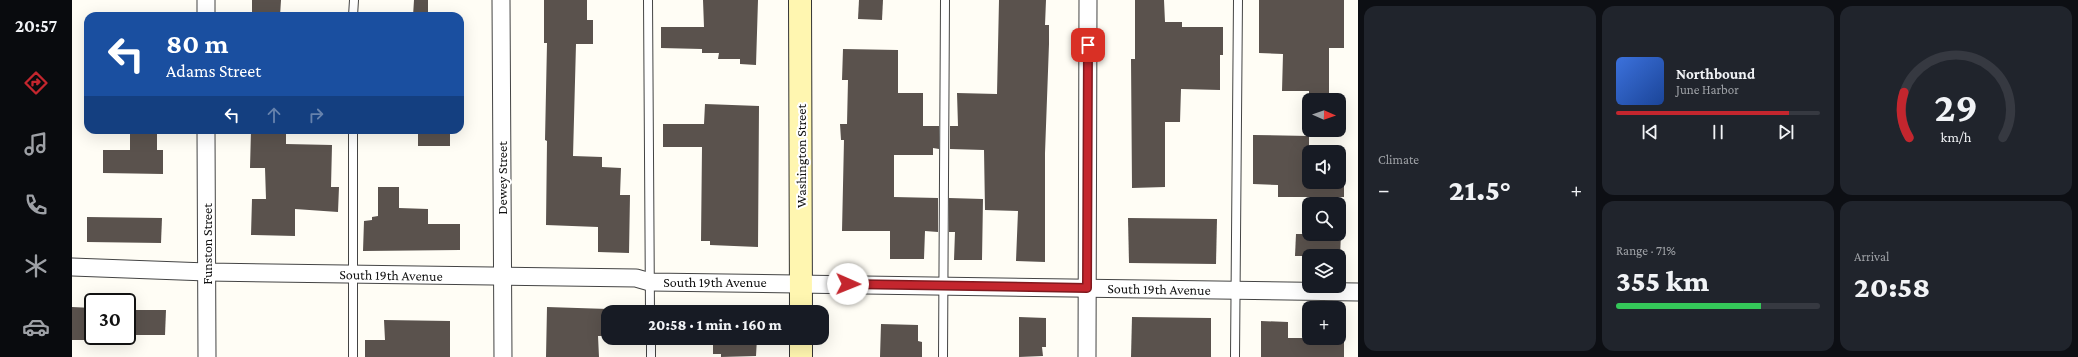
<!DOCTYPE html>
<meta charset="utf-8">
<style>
body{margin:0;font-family:"Crimson Pro",serif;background:#20242c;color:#f1f3f6;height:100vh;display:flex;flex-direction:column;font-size:15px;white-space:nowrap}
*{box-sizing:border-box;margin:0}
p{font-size:13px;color:#9ea1a6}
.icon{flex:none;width:22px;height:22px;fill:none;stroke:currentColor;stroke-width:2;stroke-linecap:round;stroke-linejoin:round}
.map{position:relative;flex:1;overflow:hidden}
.sheet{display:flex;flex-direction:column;gap:6px;padding:6px;background:#0d0f14;width:720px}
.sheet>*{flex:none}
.hud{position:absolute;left:12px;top:12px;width:380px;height:122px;border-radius:12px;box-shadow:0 4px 16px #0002;background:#1a4fa0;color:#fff;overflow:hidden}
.needle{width:26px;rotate:92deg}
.fabs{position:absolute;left:1230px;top:93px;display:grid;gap:8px}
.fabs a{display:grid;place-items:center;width:44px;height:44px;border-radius:8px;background:#171b24;box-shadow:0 4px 16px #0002;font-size:20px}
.speed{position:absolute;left:12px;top:293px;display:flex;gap:8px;font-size:20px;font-weight:700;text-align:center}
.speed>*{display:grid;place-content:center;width:52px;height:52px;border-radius:50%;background:#171b24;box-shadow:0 4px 16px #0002;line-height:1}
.speed .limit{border:2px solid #111;border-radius:6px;background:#fff;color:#111}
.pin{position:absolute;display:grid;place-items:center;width:34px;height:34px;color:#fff;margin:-17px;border-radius:8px;box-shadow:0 2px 6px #0006}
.me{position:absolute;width:44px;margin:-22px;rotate:91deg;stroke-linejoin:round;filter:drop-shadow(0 0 3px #0008)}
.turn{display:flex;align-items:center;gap:14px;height:84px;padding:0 16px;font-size:18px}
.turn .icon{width:52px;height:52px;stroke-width:2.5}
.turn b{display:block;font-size:28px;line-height:34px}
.lanes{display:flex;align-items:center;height:38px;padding:0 16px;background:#0003;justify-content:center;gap:20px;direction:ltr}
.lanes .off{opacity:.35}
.big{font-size:30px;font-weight:800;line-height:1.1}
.sheet .widget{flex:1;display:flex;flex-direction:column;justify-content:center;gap:6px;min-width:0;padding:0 14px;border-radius:12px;background:#20242c}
.sheet .dial{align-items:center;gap:0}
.dial svg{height:104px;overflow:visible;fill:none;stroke:#363941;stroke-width:7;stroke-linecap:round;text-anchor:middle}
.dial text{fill:#f1f3f6;stroke:none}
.song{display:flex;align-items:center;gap:12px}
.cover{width:48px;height:48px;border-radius:6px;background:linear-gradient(135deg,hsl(220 70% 55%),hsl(220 70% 35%))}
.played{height:4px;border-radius:2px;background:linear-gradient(90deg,#c4262e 85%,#363941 85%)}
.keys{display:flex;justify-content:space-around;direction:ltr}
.heat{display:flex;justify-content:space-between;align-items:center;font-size:22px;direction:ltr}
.charge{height:6px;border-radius:3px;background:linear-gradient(90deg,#34c759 71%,#363941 0)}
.sheet .tiles{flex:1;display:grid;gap:6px;grid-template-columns:repeat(3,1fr)}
.widget:first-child{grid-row:span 2}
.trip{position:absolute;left:529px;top:305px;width:228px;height:40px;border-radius:12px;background:#171b24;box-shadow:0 4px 16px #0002;font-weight:800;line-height:40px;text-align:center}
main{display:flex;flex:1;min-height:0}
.menu{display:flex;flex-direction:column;width:72px;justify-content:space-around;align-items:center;background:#090b0e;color:#9ea1a6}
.menu .icon{width:28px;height:28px}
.menu .current{color:#c4262e}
.menu b{font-size:18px;color:#f1f3f6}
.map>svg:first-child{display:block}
</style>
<main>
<nav class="menu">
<b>20:57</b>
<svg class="icon current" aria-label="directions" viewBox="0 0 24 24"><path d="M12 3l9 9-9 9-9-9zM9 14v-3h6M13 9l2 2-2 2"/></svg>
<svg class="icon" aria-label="music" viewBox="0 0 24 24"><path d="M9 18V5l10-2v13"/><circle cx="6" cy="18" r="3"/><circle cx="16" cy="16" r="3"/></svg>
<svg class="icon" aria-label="phone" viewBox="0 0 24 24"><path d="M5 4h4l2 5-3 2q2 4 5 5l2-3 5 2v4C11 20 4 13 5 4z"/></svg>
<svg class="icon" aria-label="climate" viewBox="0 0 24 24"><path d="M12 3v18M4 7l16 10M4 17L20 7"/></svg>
<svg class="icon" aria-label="car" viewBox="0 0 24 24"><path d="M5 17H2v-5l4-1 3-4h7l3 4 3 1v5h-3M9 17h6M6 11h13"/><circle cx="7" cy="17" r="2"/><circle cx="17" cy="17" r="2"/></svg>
</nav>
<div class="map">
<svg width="1286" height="357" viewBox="0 0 1286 357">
<rect width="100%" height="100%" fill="#fffdf5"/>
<!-- building -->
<g fill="#5a524d">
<path d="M180 0H209L208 16H180Z"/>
<path d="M342 0H356V16H341Z"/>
<path d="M472 0H515V20H521V44H504L501 156 530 157V167L549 168 548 195H558L557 253 526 252V227L474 225 475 141 473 140 475 43H472Z"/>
<path d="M631 0H686L684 65 668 64V59H646L647 53H630V49L589 48V27H632Z"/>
<path d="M787 0H811L810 20 786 19Z"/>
<path d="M927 0H974L973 25H977V44L973 153V262L944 261 946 211 913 210 912 150 878 149V126H886L885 93 925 94Z"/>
<path d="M1063 0H1092L1093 22H1110V27H1151V55H1148V90L1109 89 1108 122H1093V187L1060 188 1059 59H1063Z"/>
<path d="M1187 0H1272V48H1257V100H1237V91H1210L1211 54 1187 53Z"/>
<path d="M771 49 826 50V93H851V126H867V149L861 148V155H822V197L866 198V232L853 231 852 259H818V231H770L772 140H769L768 124H775L776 80H770Z"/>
<path d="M633 104 687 106 686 247 638 245V241H629L630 147H591V124H632Z"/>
<path d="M58 130H85V150H91V174L31 173V150H58Z"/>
<path d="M179 130H214V144L260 145 259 187H267L266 212 223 209V236L179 235 180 199H194L193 168H178Z"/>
<rect x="346" y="130" width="32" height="16"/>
<path d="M1181 135 1237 136V182H1272V197H1206V185L1181 184Z"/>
<path d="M306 187H327V208L356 209V224H388V250L291 251 292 221 300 220V217L306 216Z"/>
<path d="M877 198 911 199 910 260H882L883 232H877Z"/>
<path d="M15 217 90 218 89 243 15 242Z"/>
<path d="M1056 218 1145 219 1144 264 1057 263Z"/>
<path d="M1224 234H1269L1268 256H1223Z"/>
<path d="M0 307 21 308V340H0Z"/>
<path d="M475 307 536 309V336H526L527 357H474Z"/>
<rect x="642" y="309" width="43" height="3"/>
<path d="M55 310H94L93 335H55Z"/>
<path d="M947 317 974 318V347H970L971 356 947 357Z"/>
<path d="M1060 317 1139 318V357H1059Z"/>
<path d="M312 320 378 321V357H293V340H313Z"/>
<path d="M1189 321 1216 322V338H1272V357H1189Z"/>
<path d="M809 324 846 325V341L850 342V357H808Z"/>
<path d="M641 338H685L684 356 649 357V354H641Z"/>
</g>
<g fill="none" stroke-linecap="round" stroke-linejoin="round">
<defs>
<g id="lane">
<path d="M576 0 578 312"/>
<path d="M281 16 282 0"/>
<path d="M579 338V357"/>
<path d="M281 357V130"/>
<path d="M871 357 873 0"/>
<path d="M1163 357 1166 0"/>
</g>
<g id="street">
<path d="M134 0V16"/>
<path d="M429 0 431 357"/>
<path d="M134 130 135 357"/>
<path d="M0 267 135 272 564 278 578 282 1286 292"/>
<path d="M1015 357 1016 0"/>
</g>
<g id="secondary">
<path d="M728 0 729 312"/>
<path d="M729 338V357"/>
</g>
</defs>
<!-- lane casing -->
<use href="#lane" stroke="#444" stroke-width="10"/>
<!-- street casing -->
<use href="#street" stroke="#444" stroke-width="19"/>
<!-- secondary casing -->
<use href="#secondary" stroke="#333" stroke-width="24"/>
<!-- lane -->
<use href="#lane" stroke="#fff" stroke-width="8"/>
<!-- street -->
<use href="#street" stroke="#fff" stroke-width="17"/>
<!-- secondary -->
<use href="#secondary" stroke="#fff6b0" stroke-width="22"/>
</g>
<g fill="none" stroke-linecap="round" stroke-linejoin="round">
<defs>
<path id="route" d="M776 284 1015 288 1016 45"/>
</defs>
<!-- route casing -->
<use href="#route" stroke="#7f191e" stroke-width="10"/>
<!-- route -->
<use href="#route" stroke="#c4262e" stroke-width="7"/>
</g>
<g text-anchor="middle" stroke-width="4" stroke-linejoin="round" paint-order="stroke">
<!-- street labels -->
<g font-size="14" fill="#111" stroke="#fff">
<text transform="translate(729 156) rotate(-90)" y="5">Washington Street</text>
<text transform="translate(430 178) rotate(-90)" y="5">Dewey Street</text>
<text transform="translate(135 244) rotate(-90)" y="5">Funston Street</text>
<text transform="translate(319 275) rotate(1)" y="5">South 19th Avenue</text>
<text x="643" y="287">South 19th Avenue</text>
<text transform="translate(1087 289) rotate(1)" y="5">South 19th Avenue</text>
</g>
</g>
</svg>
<div class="fabs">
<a><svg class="needle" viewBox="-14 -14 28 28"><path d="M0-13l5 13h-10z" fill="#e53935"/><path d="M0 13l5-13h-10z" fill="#9ea1a6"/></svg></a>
<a><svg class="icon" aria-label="sound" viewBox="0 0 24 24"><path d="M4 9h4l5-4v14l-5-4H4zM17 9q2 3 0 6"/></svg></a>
<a><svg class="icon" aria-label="search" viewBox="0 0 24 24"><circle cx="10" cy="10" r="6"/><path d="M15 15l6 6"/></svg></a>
<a><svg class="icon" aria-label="layers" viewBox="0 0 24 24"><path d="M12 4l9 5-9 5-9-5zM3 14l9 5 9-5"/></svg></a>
<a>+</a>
</div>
<div class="speed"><div class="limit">30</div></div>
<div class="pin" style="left:1016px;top:45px;background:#d93025"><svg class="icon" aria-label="arrive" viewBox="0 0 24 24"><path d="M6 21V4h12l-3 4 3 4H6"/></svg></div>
<svg class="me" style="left:776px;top:284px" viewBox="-20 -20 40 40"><circle r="19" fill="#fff"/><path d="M0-13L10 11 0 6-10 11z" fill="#c4262e"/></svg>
<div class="trip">20:58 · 1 min · 160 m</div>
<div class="hud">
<div class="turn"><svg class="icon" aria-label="left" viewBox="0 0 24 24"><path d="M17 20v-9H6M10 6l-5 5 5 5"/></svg><div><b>80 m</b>Adams Street</div></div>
<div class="lanes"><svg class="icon" aria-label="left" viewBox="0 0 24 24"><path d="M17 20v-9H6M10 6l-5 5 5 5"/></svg><svg class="icon off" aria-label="ahead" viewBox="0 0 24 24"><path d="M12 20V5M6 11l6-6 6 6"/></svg><svg class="icon off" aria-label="right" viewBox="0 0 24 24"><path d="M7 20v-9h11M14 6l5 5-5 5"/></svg></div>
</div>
</div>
<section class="sheet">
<div class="tiles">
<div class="widget"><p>Climate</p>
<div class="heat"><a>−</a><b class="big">21.5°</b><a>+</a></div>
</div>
<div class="widget">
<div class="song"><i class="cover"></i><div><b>Northbound</b><p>June Harbor</p></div></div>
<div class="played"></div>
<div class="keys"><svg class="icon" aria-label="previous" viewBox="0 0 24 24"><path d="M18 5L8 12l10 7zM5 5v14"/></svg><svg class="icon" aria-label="pause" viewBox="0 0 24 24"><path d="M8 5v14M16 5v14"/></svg><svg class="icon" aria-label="next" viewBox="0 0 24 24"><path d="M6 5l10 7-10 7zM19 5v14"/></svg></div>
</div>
<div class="widget dial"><svg viewBox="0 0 100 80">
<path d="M14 69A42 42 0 1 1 86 69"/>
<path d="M14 69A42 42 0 0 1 10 34" stroke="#c4262e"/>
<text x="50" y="56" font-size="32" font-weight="700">29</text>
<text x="50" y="72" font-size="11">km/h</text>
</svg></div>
<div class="widget"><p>Range · 71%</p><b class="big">355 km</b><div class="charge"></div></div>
<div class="widget"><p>Arrival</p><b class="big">20:58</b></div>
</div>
</section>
</main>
